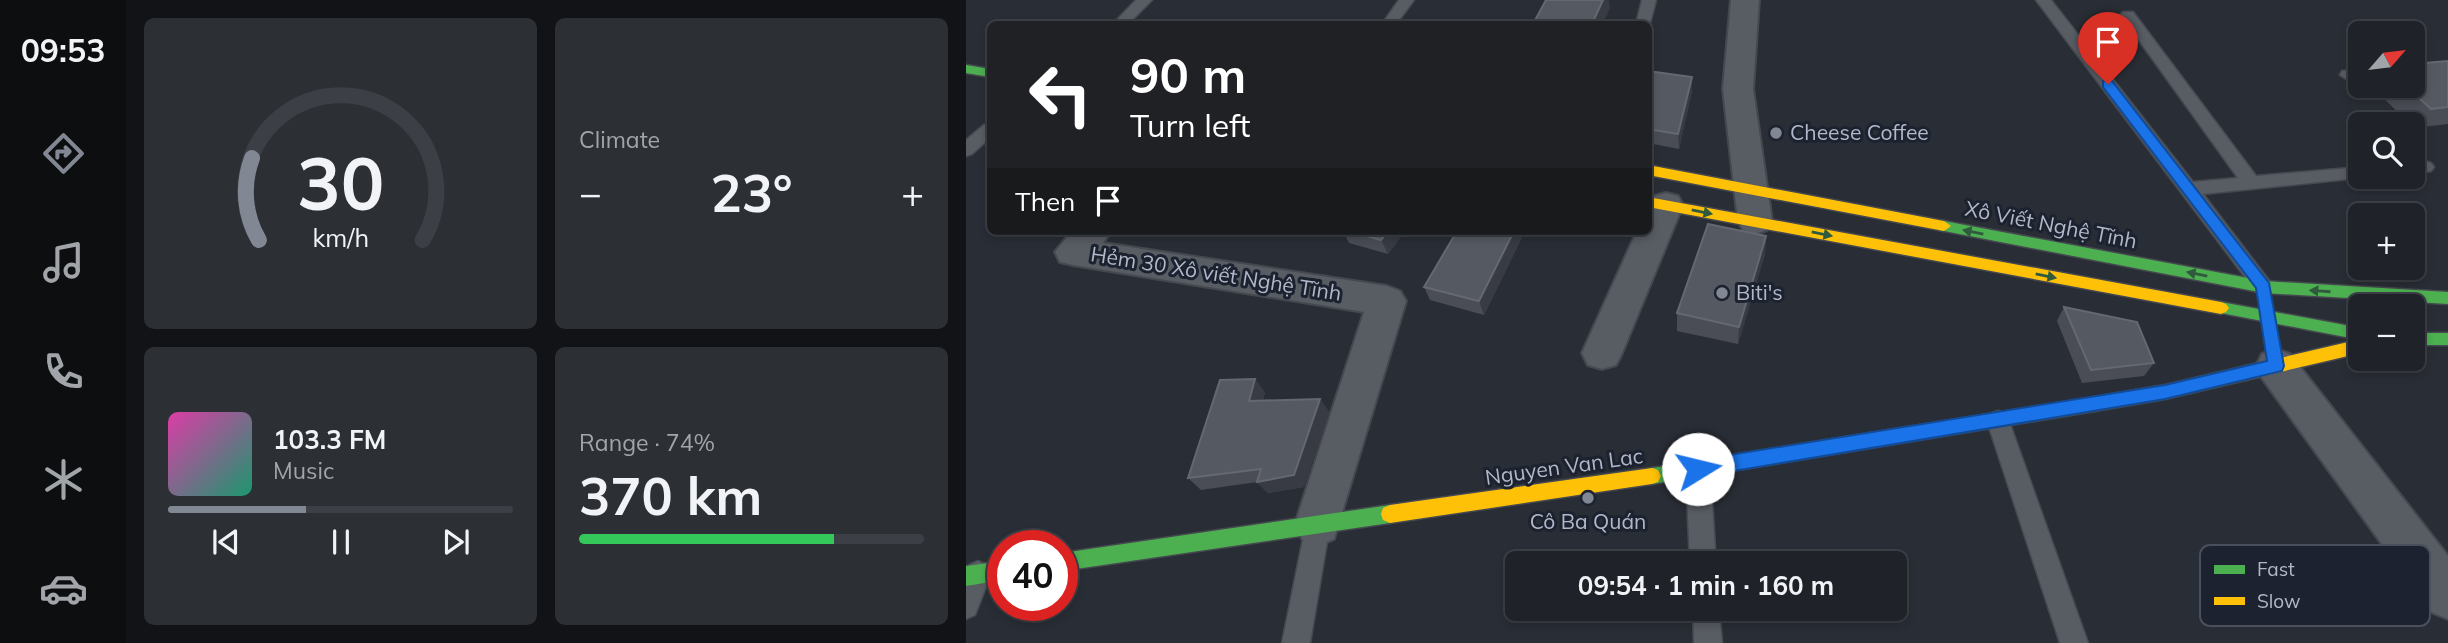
<!DOCTYPE html>
<meta charset="utf-8">
<style>
body{margin:0;font-family:Mulish,sans-serif;background:#2c2f34;color:#f1f3f6;height:100vh;display:flex;flex-direction:column;font-size:26px;white-space:nowrap}
*{box-sizing:border-box;margin:0}
p{font-size:23px;color:#a1a4a8}
.icon{flex:none;width:38px;height:38px;fill:none;stroke:currentColor;stroke-width:2;stroke-linecap:round;stroke-linejoin:round}
.map{position:relative;flex:1;overflow:hidden}
.sheet{display:flex;flex-direction:column;gap:18px;padding:18px;background:#111316;width:840px}
.sheet>*{flex:none}
.hud{position:absolute;left:21px;top:21px;width:665px;height:214px;border-radius:10px;box-shadow:0 4px 10px #0003,0 0 0 2px #3c3f45;background:#202124;color:#fff;overflow:hidden}
.needle{width:46px;rotate:62deg}
.fabs{position:absolute;left:1382px;top:21px;display:grid;gap:14px}
.fabs a{display:grid;place-items:center;width:77px;height:77px;border-radius:10px;background:#1f2228;box-shadow:0 4px 10px #0003,0 0 0 2px #3c3f45;font-size:35px}
.speed{position:absolute;left:21px;top:530px;display:flex;gap:14px;font-size:35px;font-weight:700;text-align:center}
.speed>*{display:grid;place-content:center;width:91px;height:91px;border-radius:50%;background:#1f2228;box-shadow:0 4px 10px #0003,0 0 0 2px #3c3f45;line-height:1}
.speed .limit{border:10px solid #d22;background:#fff;color:#111}
.pin{position:absolute;display:grid;place-items:center;width:60px;height:60px;color:#fff;margin:-72px -30px;border-radius:50% 50% 50% 0;rotate:-45deg;box-shadow:0 0 7px #0007}
.pin .icon{rotate:45deg}
.me{position:absolute;width:77px;margin:-38px;rotate:81deg;stroke-linejoin:round;filter:drop-shadow(0 0 5px #0008)}
.turn{display:flex;align-items:center;gap:24px;height:147px;padding:0 28px;font-size:32px}
.turn .icon{width:91px;height:91px;stroke-width:2.5}
.turn b{display:block;font-size:49px;line-height:60px}
.then{display:flex;align-items:center;height:66px;padding:0 28px;background:#0003;gap:14px;font-size:26px}
.big{font-size:52px;font-weight:700;line-height:1.1}
.sheet .tile{flex:1;display:flex;flex-direction:column;justify-content:center;gap:10px;min-width:0;padding:0 24px;border-radius:10px;background:#2c2f34}
.sheet .dial{align-items:center;gap:0}
.dial svg{height:182px;overflow:visible;fill:none;stroke:#3c3f45;stroke-width:7;stroke-linecap:round;text-anchor:middle}
.dial text{fill:#f1f3f6;stroke:none}
.song{display:flex;align-items:center;gap:21px}
.cover{width:84px;height:84px;border-radius:10px;background:linear-gradient(135deg,hsl(320 70% 55%),hsl(160 70% 35%))}
.played{height:7px;border-radius:4px;background:linear-gradient(90deg,#828794 40%,#3c3f45 40%)}
.keys{display:flex;justify-content:space-around;direction:ltr}
.heat{display:flex;justify-content:space-between;align-items:center;font-size:38px;direction:ltr}
.charge{height:10px;border-radius:5px;background:linear-gradient(90deg,#34c759 74%,#3c3f45 0)}
.sheet .tiles{flex:1;display:grid;gap:18px;grid-template-columns:repeat(2,1fr)}
.trip{position:absolute;left:539px;top:551px;width:402px;height:70px;border-radius:10px;background:#1f2228;box-shadow:0 4px 10px #0003,0 0 0 2px #3c3f45;font-weight:700;line-height:70px;text-align:center}
main{display:flex;flex:1;min-height:0}
.dock{display:flex;flex-direction:column;width:126px;justify-content:space-around;align-items:center;background:#0c0e10;color:#a1a4a8}
.dock .icon{width:49px;height:49px}
.dock .current{color:#828794}
.dock b{font-size:32px;color:#f1f3f6}
.map>svg:first-child{display:block}
</style>
<main>
<nav class="dock">
<b>09:53</b>
<svg class="icon current" aria-label="directions" viewBox="0 0 24 24"><path d="M12 3l9 9-9 9-9-9zM9 14v-3h6M13 9l2 2-2 2"/></svg>
<svg class="icon" aria-label="music" viewBox="0 0 24 24"><path d="M9 18V5l10-2v13"/><circle cx="6" cy="18" r="3"/><circle cx="16" cy="16" r="3"/></svg>
<svg class="icon" aria-label="phone" viewBox="0 0 24 24"><path d="M5 4h4l2 5-3 2q2 4 5 5l2-3 5 2v4C11 20 4 13 5 4z"/></svg>
<svg class="icon" aria-label="climate" viewBox="0 0 24 24"><path d="M12 3v18M4 7l16 10M4 17L20 7"/></svg>
<svg class="icon" aria-label="car" viewBox="0 0 24 24"><path d="M5 17H2v-5l4-1 3-4h7l3 4 3 1v5h-3M9 17h6M6 11h13"/><circle cx="7" cy="17" r="2"/><circle cx="17" cy="17" r="2"/></svg>
</nav>
<section class="sheet">
<div class="tiles">
<div class="tile dial"><svg viewBox="0 0 100 80">
<path d="M14 69A42 42 0 1 1 86 69"/>
<path d="M14 69A42 42 0 0 1 11 33" stroke="#828794"/>
<text x="50" y="56" font-size="32" font-weight="700">30</text>
<text x="50" y="72" font-size="11">km/h</text>
</svg></div>
<div class="tile"><p>Climate</p>
<div class="heat"><a>−</a><b class="big">23°</b><a>+</a></div>
</div>
<div class="tile">
<div class="song"><i class="cover"></i><div><b>103.3 FM</b><p>Music</p></div></div>
<div class="played"></div>
<div class="keys"><svg class="icon" aria-label="previous" viewBox="0 0 24 24"><path d="M18 5L8 12l10 7zM5 5v14"/></svg><svg class="icon" aria-label="pause" viewBox="0 0 24 24"><path d="M8 5v14M16 5v14"/></svg><svg class="icon" aria-label="next" viewBox="0 0 24 24"><path d="M6 5l10 7-10 7zM19 5v14"/></svg></div>
</div>
<div class="tile"><p>Range · 74%</p><b class="big">370 km</b><div class="charge"></div></div>
</div>
</section>
<div class="map">
<svg width="1482" height="643" viewBox="0 0 1482 643">
<rect width="100%" height="100%" fill="#292d35"/>
<g fill="none" stroke-linecap="round" stroke-linejoin="round">
<defs>
<g id="lane">
<path d="M170 0H186L162 24H147Z"/>
<path d="M433 0H448L430 24H416Z"/>
<path d="M676 0H690L683 27 682 24H670Z"/>
<path d="M1070 0H1085L1227 182 1272 178 1157 18 1154 15 1157 12H1167L1290 176 1395 167V177H1402L1237 194 1308 287 1305 293 1298 295 1291 293Z"/>
<path d="M1395 69V79L1382 80 1374 75 1376 71Z"/>
<path d="M24 123V138L6 154 0 156V140L18 125Z"/>
<path d="M1459 161 1465 163 1468 167 1465 171 1447 174V162Z"/>
<path d="M1032 411 1040 414 1043 421 1122 643H1094L1021 421 1024 414Z"/>
<path d="M732 458 740 461 744 469 750 564H724L720 469 724 461Z"/>
<path d="M352 512 361 516 364 524 344 643H316L340 524 343 516Z"/>
<path d="M12 561 21 565 25 574 9 615 0 619V572L3 565Z"/>
<path d="M727 609H753L756 643H728Z"/>
</g>
<g id="street">
<path d="M765 0H793L787 89 806 221 801 230 789 234 777 230 772 221 757 89Z"/>
<path d="M700 193 712 196 717 205 656 353 650 365 636 369 622 365 616 353 671 231H682V206L688 196Z"/>
<path d="M106 231H145L137 243 421 286 434 291 440 301 368 539 352 546 336 539 329 524 398 312 107 265 94 262 89 252Z"/>
<path d="M1310 349 1324 354 1482 556V619L1465 612 1296 378 1290 366 1296 354Z"/>
</g>
<g id="fast">
<path d="M0 65 24 69V77L0 73Z"/>
<path d="M978 221 1298 281 1482 292V304L1298 293 973 230 971 226Z"/>
<path d="M1255 302 1395 328V340L1250 312 1247 308 1250 304Z"/>
<rect x="1447" y="333" width="35" height="12"/>
<path d="M1129 397 1135 399 1137 404 1135 409 1129 411 686 484 680 482 677 476 680 470 686 468Z"/>
<path d="M424 505 431 508 433 514 431 520 424 523 96 571V553Z"/>
<path d="M37 561V580L0 586V566Z"/>
</g>
<g id="slow">
<path d="M682 165 978 221 985 226 978 231 682 175Z"/>
<path d="M682 197 1255 302 1260 304 1263 308 1260 312 1255 314 682 207Z"/>
<path d="M1395 339V353L1199 399 1129 411 1123 409 1121 404 1123 399 1129 397 1199 385Z"/>
<path d="M686 468 692 470 695 476 692 482 686 484 424 523 417 520 415 514 417 508 424 505Z"/>
</g>
</defs>
<!-- lane casing -->
<use href="#lane" stroke="#45484f" stroke-width="3"/>
<!-- street casing -->
<use href="#street" stroke="#45484f" stroke-width="4"/>
<!-- fast casing -->
<use href="#fast" stroke="#45484f" stroke-width="3"/>
<!-- slow casing -->
<use href="#slow" stroke="#45484f" stroke-width="3"/>
<!-- lane -->
<use href="#lane" fill="#585c63" fill-rule="evenodd"/>
<!-- street -->
<use href="#street" fill="#585c63" fill-rule="evenodd"/>
<!-- fast -->
<use href="#fast" fill="#4caf50" fill-rule="evenodd"/>
<!-- slow -->
<use href="#slow" fill="#ffc107" fill-rule="evenodd"/>
</g>
<!-- wall -->
<g fill="#4a4d55">
<path d="M1482 61V124L1448 128 1447 124H1444L1405 86H1447Z"/>
<path d="M682 71 726 77V91L713 149 682 143Z"/>
<path d="M377 231H439L422 254 383 243Z"/>
<path d="M491 231H557L558 233 518 315 464 300 458 287Z"/>
<path d="M800 236 799 254 772 344 711 331V313Z"/>
<path d="M1098 307 1188 363 1178 376 1116 383 1091 321Z"/>
<path d="M299 392 297 400 354 399 363 412 338 487 302 493 291 482 235 490 222 478Z"/>
</g>
<!-- shaded-wall -->
<g fill="#383b43">
<path d="M637 0H643L644 8 637 24H626Z"/>
<path d="M726 77V91L713 149 712 134Z"/>
<path d="M422 231H439L422 254 415 240Z"/>
<path d="M548 231H557L558 233 518 315 513 301Z"/>
<path d="M800 236 799 254 772 344 773 327Z"/>
<path d="M289 379 299 392 294 413 283 401Z"/>
<path d="M354 399 363 412 338 487 302 493 291 482Z"/>
</g>
<!-- building -->
<g fill="#555961" stroke="#646871" stroke-width="2">
<path d="M580 0H637L626 24H567Z"/>
<path d="M1482 61V107L1465 109 1440 86H1447V64Z"/>
<path d="M682 71 726 77 712 134 682 129Z"/>
<path d="M742 224 800 236 773 327 711 313Z"/>
<path d="M382 231H422L415 240Z"/>
<path d="M491 231H548L513 301 458 287Z"/>
<path d="M1098 307 1171 322 1188 363 1125 370Z"/>
<path d="M289 379 283 401 354 399 328 475 291 482 295 469 222 478 254 380Z"/>
</g>
<!-- one-way arrows -->
<defs><path id="oneway-solid" d="M-6-.8H1V-3.2L6.5 0L1 3.2V.8H-6Z" transform="scale(1.75)"/></defs>
<g fill="#2f5a3d">
<use href="#oneway-solid" transform="translate(736 212) rotate(11)"/>
<use href="#oneway-solid" transform="translate(1007 232) rotate(-169)"/>
<use href="#oneway-solid" transform="translate(856 234) rotate(11)"/>
<use href="#oneway-solid" transform="translate(1231 274) rotate(-169)"/>
<use href="#oneway-solid" transform="translate(1080 276) rotate(11)"/>
<use href="#oneway-solid" transform="translate(1354 291) rotate(-176)"/>
</g>
<!-- route -->
<path fill="#1a73e8" stroke="#114b97" stroke-width="2" d="M1142 80 1146 81 1303 283 1318 366 1316 371 1199 399 732 477 725 474 723 469 725 463 732 460 1199 385 1301 361 1290 288 1137 87V81Z"/>
<!-- markers -->
<g fill="#828794" stroke="#1c2230" stroke-width="2.5">
<circle cx="810" cy="133" r="7"/>
<circle cx="756" cy="293" r="7"/>
<circle cx="622" cy="498" r="7"/>
</g>
<g text-anchor="middle" stroke-width="6" stroke-linejoin="round" paint-order="stroke">
<!-- poi labels -->
<g font-size="21" fill="#b2b8c7" stroke="#1c2230" text-anchor="start">
<text x="824" y="140">Cheese Coffee</text>
<text x="770" y="300">Biti's</text>
<text x="622" y="529" text-anchor="middle">Cô Ba Quán</text>
</g>
<!-- street labels -->
<g font-size="21" fill="#b2b8c7" stroke="#1c2230">
<text transform="translate(1085 225) rotate(11)" y="7">Xô Viết Nghệ Tĩnh</text>
<text transform="translate(250 274) rotate(9)" y="7">Hẻm 30 Xô viết Nghệ Tĩnh</text>
<text transform="translate(598 467) rotate(-8)" y="7">Nguyen Van Lac</text>
</g>
</g>
<!-- legend -->
<rect x="1234" y="545" width="230" height="81" rx="10" fill="#1c2230" stroke="#494f5d" stroke-width="2"/>
<rect x="1248" y="565" width="31" height="9" fill="#4caf50"/>
<rect x="1248" y="597" width="31" height="8" fill="#ffc107"/>
<g font-size="19" fill="#b2b8c7">
<text x="1291" y="576">Fast</text>
<text x="1291" y="608">Slow</text>
</g>
</svg>
<div class="fabs">
<a><svg class="needle" viewBox="-14 -14 28 28"><path d="M0-13l5 13h-10z" fill="#e53935"/><path d="M0 13l5-13h-10z" fill="#a1a4a8"/></svg></a>
<a><svg class="icon" aria-label="search" viewBox="0 0 24 24"><circle cx="10" cy="10" r="6"/><path d="M15 15l6 6"/></svg></a>
<a>+</a>
<a>−</a>
</div>
<div class="speed"><div class="limit">40</div></div>
<div class="pin" style="left:1142px;top:84px;background:#d93025"><svg class="icon" aria-label="arrive" viewBox="0 0 24 24"><path d="M6 21V4h12l-3 4 3 4H6"/></svg></div>
<svg class="me" style="left:732px;top:469px" viewBox="-20 -20 40 40"><circle r="19" fill="#fff"/><path d="M0-13L10 11 0 6-10 11z" fill="#1a73e8"/></svg>
<div class="trip">09:54 · 1 min · 160 m</div>
<div class="hud">
<div class="turn"><svg class="icon" aria-label="left" viewBox="0 0 24 24"><path d="M17 20v-9H6M10 6l-5 5 5 5"/></svg><div><b>90 m</b>Turn left</div></div>
<div class="then">Then<svg class="icon" aria-label="arrive" viewBox="0 0 24 24"><path d="M6 21V4h12l-3 4 3 4H6"/></svg></div>
</div>
</div>
</main>
